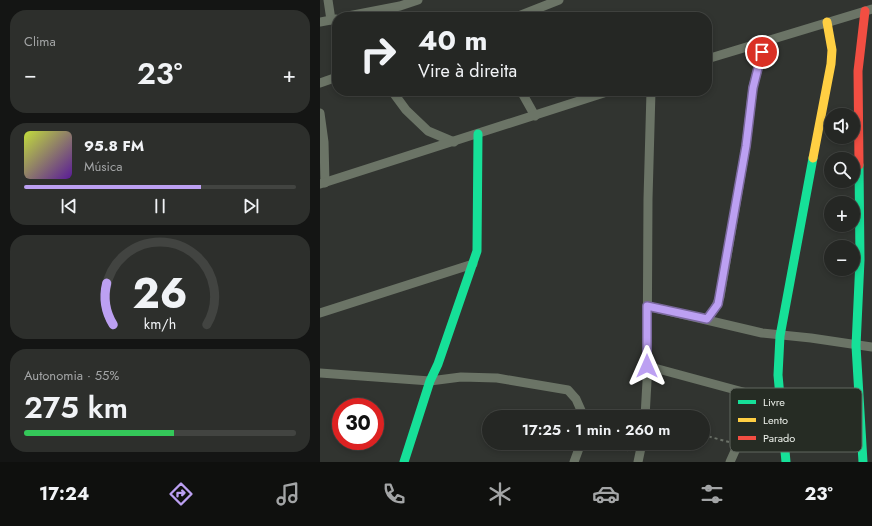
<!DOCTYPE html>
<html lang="pt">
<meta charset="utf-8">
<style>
body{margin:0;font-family:Jost,sans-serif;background:#2d2f2c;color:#f1f3f6;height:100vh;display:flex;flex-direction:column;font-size:15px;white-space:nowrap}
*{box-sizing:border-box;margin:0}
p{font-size:13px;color:#a3a5a6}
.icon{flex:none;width:22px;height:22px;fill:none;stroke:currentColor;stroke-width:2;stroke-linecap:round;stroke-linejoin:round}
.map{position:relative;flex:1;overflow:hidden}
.drawer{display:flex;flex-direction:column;gap:10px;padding:10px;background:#141514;width:320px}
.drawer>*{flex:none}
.guide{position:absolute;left:12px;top:12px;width:380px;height:84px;border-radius:16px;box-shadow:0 2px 6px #0003,0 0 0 1px #424441;background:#252724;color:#f1f3f6;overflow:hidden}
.fabs{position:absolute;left:504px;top:108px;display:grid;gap:8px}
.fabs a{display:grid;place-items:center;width:36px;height:36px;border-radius:50%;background:#252724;box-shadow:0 2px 6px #0003,0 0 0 1px #424441;font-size:20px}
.speed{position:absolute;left:12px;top:398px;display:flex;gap:8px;font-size:20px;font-weight:700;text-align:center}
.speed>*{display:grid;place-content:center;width:52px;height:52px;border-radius:50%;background:#252724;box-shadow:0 2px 6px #0003,0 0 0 1px #424441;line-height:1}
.speed .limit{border:6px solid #d22;background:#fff;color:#111}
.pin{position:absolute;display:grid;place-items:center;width:34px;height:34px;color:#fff;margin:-17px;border:2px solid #fff;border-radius:50%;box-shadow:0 1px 4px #0007}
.me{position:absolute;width:44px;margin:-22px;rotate:0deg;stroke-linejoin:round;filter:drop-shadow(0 0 3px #0008)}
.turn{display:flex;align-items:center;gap:14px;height:84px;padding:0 20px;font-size:18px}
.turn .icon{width:52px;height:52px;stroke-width:2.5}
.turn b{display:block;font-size:28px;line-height:34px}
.big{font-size:30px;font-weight:600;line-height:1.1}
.drawer .widget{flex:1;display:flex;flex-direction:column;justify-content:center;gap:6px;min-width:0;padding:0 14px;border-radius:16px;background:#2d2f2c}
.drawer .dial{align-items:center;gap:0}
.dial svg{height:104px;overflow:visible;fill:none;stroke:#424441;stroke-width:7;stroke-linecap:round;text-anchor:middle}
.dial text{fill:#f1f3f6;stroke:none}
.song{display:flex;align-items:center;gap:12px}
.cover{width:48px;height:48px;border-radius:6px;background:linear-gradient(135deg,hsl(70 70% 55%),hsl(270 70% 35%))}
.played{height:4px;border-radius:2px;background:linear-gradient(90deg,#bca0f2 65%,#424441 65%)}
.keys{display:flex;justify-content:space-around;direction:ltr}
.heat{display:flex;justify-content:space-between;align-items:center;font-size:22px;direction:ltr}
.charge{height:6px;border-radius:3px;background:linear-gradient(90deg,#34c759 55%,#424441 0)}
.trip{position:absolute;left:162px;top:410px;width:228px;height:40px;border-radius:20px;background:#252724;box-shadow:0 2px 6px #0003,0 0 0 1px #424441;font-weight:600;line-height:40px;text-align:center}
.dock{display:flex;height:64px;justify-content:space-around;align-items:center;background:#0f100e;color:#a3a5a6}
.dock .icon{width:28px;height:28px}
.dock .selected{color:#bca0f2}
.dock b{font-size:18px;color:#f1f3f6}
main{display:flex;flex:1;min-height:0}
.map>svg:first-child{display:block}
</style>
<main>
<section class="drawer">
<div class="widget"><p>Clima</p>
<div class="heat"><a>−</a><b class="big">23°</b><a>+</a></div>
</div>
<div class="widget">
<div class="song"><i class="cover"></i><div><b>95.8 FM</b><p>Música</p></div></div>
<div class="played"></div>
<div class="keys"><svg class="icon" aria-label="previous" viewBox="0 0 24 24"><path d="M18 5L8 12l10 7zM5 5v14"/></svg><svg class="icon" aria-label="pause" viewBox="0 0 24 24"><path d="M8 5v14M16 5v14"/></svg><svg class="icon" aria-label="next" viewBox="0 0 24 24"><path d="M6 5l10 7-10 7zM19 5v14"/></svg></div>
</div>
<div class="widget dial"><svg viewBox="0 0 100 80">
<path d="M14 69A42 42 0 1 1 86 69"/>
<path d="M14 69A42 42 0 0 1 9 37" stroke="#bca0f2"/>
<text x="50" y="56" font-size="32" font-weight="700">26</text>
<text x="50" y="72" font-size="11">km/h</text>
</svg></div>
<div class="widget"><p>Autonomia · 55%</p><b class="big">275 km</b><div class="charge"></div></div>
</section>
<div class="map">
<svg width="552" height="462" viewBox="0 0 552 462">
<rect width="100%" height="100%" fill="#313430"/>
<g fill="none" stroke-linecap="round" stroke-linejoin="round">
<!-- path -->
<g stroke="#6b7168" stroke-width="2" stroke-dasharray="3 3" stroke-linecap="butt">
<path d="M383 435 409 442"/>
<path d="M282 443 311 451"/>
</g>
<!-- street -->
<g stroke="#6b7466" stroke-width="9">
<path d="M8 0 11 20"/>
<path d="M23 17 80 6 98 0"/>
<path d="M196 17 239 0"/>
<path d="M0 22 16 19"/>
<path d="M387 59 552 9"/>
<path d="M0 83 17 77"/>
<path d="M72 91 86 110 108 131 134 142"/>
<path d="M201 91 215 116"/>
<path d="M0 113 4 142 5 183"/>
<path d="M0 184 290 91"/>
<path d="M327 306 442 333 491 338 552 347"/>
<path d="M0 313 153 264"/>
<path d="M387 319 394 310 400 297 426 146 433 87 446 40"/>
<path d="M327 366 438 396"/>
<path d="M0 373 110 381 141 377 177 378 248 390 256 399 264 417"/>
<path d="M325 417 327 381 328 199 331 91"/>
<path d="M254 462 261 443"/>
<path d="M318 462 322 443"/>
<path d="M410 462 432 413 438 396 460 400"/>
</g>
<!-- fast -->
<g stroke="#16e098" stroke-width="9">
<path d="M539 165 540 260 536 346 543 462"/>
<path d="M84 462 110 381 118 364 157 251 158 134"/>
<path d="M466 462 458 375 460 336 493 158"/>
</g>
<!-- slow -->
<path stroke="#ffcf43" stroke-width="9" d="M493 158 511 64 512 50 507 22"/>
<!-- jam -->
<path stroke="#f24e42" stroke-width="9" d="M539 165 538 71 545 11"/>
</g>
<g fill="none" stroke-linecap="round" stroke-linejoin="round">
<defs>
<path id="route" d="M327 366V306L387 319 398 304 426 146 433 88 442 52"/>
</defs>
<!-- route casing -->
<use href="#route" stroke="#7a689d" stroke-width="10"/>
<!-- route -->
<use href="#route" stroke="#bca0f2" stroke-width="7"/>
</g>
<!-- legend -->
<rect x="410" y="388" width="132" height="64" rx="6" fill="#262c24" stroke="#61675f" stroke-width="1"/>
<rect x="418" y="400" width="18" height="4" fill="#16e098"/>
<rect x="418" y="418" width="18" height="4" fill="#ffcf43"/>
<rect x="418" y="436" width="18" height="4" fill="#f24e42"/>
<g font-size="11" fill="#ecf0ea">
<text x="443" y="406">Livre</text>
<text x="443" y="424">Lento</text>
<text x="443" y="442">Parado</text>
</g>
</svg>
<div class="fabs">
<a><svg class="icon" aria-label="sound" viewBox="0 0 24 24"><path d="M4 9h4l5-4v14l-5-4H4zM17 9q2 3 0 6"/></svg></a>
<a><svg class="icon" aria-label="search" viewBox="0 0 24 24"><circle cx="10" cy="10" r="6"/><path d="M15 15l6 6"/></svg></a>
<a>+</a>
<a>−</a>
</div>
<div class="speed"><div class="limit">30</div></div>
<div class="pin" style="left:442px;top:52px;background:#d93025"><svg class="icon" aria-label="arrive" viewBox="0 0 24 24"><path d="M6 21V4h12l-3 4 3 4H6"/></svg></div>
<svg class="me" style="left:327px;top:366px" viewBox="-20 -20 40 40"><path d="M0-17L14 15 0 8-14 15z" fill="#bca0f2" stroke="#fff" stroke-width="4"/></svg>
<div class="trip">17:25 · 1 min · 260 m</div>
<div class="guide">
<div class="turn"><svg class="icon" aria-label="right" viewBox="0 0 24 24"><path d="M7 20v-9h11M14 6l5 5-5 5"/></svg><div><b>40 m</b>Vire à direita</div></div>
</div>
</div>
</main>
<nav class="dock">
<b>17:24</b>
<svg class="icon selected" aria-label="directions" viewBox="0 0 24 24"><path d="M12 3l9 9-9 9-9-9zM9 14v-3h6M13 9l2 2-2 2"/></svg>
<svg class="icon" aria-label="music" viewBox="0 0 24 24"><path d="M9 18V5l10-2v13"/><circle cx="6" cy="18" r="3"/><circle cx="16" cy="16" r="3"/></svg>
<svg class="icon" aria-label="phone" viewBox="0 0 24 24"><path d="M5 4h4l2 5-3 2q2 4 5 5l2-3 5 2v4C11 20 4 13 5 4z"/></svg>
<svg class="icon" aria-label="climate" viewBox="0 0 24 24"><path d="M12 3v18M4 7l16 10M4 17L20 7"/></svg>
<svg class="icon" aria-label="car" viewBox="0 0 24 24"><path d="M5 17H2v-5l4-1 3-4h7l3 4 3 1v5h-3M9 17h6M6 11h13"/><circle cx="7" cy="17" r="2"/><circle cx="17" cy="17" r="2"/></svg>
<svg class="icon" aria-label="filters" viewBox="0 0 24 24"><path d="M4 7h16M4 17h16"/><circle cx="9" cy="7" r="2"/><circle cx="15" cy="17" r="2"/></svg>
<b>23°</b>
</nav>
